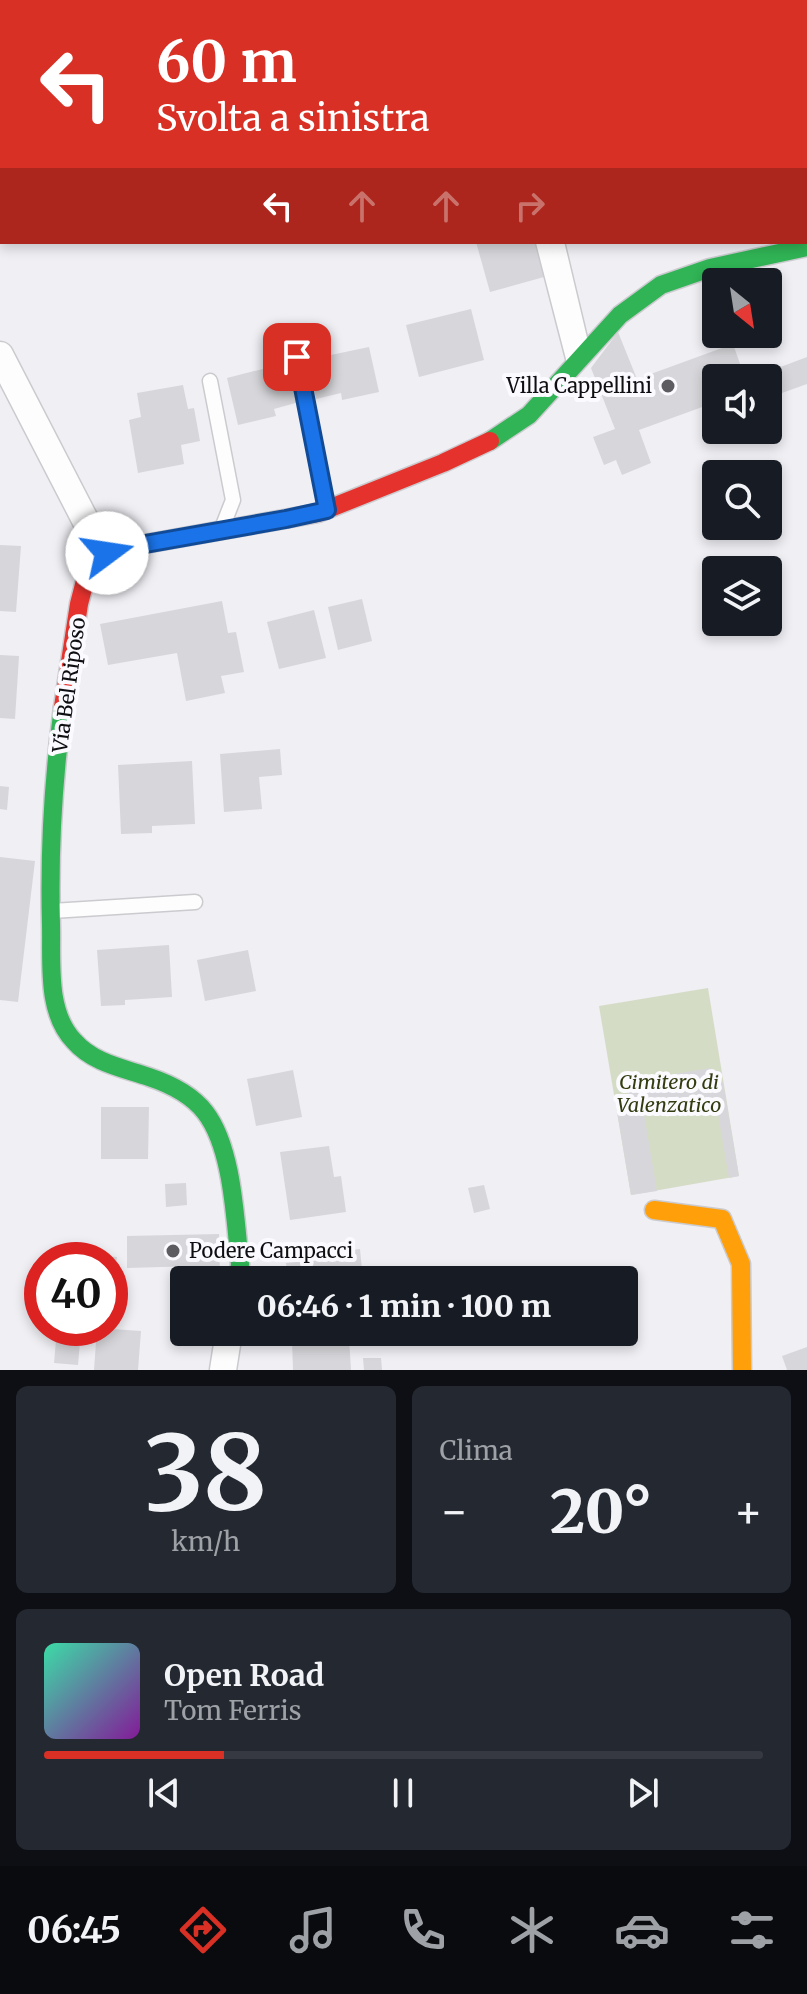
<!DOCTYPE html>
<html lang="it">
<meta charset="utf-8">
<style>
body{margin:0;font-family:Merriweather,serif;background:#242831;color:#f1f3f6;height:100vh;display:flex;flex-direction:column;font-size:30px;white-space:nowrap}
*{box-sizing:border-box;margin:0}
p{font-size:26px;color:#9ea1a6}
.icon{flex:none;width:44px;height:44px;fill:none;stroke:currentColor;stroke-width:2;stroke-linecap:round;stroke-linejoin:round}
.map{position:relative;height:1370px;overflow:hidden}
.side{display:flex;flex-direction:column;gap:16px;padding:16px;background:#0d0f14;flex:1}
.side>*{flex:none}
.guide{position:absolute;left:0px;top:0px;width:808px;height:244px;box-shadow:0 4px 12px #0003;background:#d93025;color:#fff;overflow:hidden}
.needle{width:52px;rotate:150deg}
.buttons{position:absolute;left:702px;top:268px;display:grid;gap:16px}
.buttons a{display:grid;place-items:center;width:80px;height:80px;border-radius:8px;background:#171b24;box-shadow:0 4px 12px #0003;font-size:40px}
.speed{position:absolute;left:24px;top:1242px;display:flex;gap:16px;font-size:40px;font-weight:700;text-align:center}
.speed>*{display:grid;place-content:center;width:104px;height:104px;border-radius:50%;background:#171b24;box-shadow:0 4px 12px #0003;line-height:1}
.speed .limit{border:12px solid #d22;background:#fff;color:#111}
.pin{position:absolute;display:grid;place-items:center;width:68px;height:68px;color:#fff;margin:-34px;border-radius:16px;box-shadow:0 4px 12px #0006}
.me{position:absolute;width:88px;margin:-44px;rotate:76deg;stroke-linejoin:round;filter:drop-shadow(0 0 6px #0008)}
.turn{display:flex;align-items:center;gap:28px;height:168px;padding:0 24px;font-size:36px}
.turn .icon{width:104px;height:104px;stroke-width:2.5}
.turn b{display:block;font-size:56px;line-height:68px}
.lanes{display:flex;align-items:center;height:76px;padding:0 24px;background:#0003;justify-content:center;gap:40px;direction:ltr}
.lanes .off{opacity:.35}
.big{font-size:60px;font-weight:800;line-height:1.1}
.side .tile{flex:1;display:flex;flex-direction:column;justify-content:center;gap:12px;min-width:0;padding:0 28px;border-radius:12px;background:#242831}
.side .dial{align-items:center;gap:0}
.dial b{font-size:104px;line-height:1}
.song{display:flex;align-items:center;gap:24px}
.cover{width:96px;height:96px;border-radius:12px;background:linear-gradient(135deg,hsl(160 70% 55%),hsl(290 70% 35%))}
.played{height:8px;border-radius:4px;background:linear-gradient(90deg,#d93025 25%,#363941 25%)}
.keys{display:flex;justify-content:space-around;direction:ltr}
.heat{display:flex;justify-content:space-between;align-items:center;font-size:44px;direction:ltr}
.side .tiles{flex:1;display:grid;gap:16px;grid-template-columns:1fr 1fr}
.tile:last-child{grid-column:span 2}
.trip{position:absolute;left:170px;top:1266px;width:468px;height:80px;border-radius:8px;background:#171b24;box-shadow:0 4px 12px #0003;font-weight:800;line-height:80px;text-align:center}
.tab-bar{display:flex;height:128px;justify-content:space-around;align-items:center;background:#090b0e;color:#9ea1a6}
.tab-bar .icon{width:56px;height:56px}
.tab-bar .active{color:#d93025}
.tab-bar b{font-size:36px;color:#f1f3f6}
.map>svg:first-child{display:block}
</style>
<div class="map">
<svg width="807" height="1370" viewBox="0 0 807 1370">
<rect width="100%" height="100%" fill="#efeff4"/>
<!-- green -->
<path fill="#d5dcc5" d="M708 988 739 1176 631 1195 599 1006Z"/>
<!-- building -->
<g fill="#d7d7db">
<path d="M476 242H535L544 277 490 292Z"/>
<path d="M471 309 484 360 419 377 406 325Z"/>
<path d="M618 332 637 379 733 344 745 378H716V402L639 430 651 463 622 475 616 460 604 465 593 437 615 429 591 368Z"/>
<path d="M369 347 379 392 342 400 341 393 316 399 307 360Z"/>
<path d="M807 357V384L768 398V378H751Z"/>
<path d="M282 364 286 379 294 377 299 402 274 409 276 416 238 425 227 378Z"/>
<path d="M183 385 188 409 194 408 200 441 181 445 184 464 138 473 129 420 141 417 137 393Z"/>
<path d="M0 545 21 546 16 612 0 611Z"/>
<path d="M362 599 372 641 338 650 328 607Z"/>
<path d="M222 601 228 633 236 632 244 672 221 676 225 693 186 701 177 653 108 665 100 624Z"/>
<path d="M314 610 326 658 279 669 267 622Z"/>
<path d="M0 655 19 656 15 719 0 718Z"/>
<path d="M280 749 282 775 259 777 262 809 224 812 220 754Z"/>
<path d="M192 761 195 824 152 826V833L121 834 118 765Z"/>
<path d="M0 786 9 787 7 810 0 809Z"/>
<path d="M0 857 35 861 18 1002 0 1000Z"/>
<path d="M169 945 172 997 125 1000V1005L101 1006 97 950Z"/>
<path d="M248 950 256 991 205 1001 197 960Z"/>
<path d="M711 1068 714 1083 723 1082 739 1176 729 1178 716 1102 644 1114 657 1191 631 1195 616 1105 630 1102 626 1082Z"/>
<path d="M293 1070 302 1117 256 1126 247 1079Z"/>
<path d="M101 1107H149L148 1159H101Z"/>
<path d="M329 1146 334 1177 341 1176 346 1212 290 1220 280 1152Z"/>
<path d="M186 1183 187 1205 166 1207 165 1184Z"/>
<path d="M484 1185 490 1209 474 1213 468 1188Z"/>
<path d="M219 1234 220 1278H197V1266L127 1268V1236Z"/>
<path d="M330 1244 331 1252 360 1249 363 1280H288L286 1263 296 1262 294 1248Z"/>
<path d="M92 1255 117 1257 114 1282H110V1260H92Z"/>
<path d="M97 1328 141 1331 138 1370H94Z"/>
<path d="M57 1329 81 1331 78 1365 54 1363Z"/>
<path d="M349 1338 351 1370H293L292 1341Z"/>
<path d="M807 1347V1370H787L782 1356Z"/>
<path d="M363 1358H381L382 1370H364Z"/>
</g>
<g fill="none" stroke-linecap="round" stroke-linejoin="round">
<defs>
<g id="lane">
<path d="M543 242 574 362"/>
<path d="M557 242 583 351"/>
<path d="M297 357 327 509"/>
<path d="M210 381 233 500 222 528"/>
<path d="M52 911 195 902"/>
</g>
<g id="street">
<path d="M806 98 807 102"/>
<path d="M0 355 94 537 117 549"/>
<path d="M223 1370 229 1332"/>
</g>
<g id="fast">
<path d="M490 441 529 415 620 315 661 285 710 268 807 247"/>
<path d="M63 707C53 780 49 852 51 925 52 962 46 1012 74 1041 93 1063 123 1068 149 1077 170 1084 191 1094 205 1112 233 1148 235 1220 240 1264L238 1280"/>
</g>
<path id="slow" d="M654 1210 722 1219 741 1264 742 1370"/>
<path id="jam" d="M63 707 79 604 86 577 91 566 98 559 117 549 318 513 443 463 490 441"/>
</defs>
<!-- lane casing -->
<use href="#lane" stroke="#cbcbcf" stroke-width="17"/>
<!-- street casing -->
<use href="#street" stroke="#cbcbcf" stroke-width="29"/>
<!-- fast casing -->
<use href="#fast" stroke="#cbcbcf" stroke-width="21"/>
<!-- slow casing -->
<use href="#slow" stroke="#cbcbcf" stroke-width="21"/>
<!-- jam casing -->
<use href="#jam" stroke="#cbcbcf" stroke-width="21"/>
<!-- lane -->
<use href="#lane" stroke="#fdfdfd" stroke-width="14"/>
<!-- street -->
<use href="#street" stroke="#fdfdfd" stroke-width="26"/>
<!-- fast -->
<use href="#fast" stroke="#30b455" stroke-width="18"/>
<!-- slow -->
<use href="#slow" stroke="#ff9f0a" stroke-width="18"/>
<!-- jam -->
<use href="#jam" stroke="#e5322d" stroke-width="18"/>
</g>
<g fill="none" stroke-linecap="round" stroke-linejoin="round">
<defs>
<path id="route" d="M107 553 117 549 286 519 327 510 297 357"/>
</defs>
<!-- route casing -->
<use href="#route" stroke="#114b97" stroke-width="20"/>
<!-- route -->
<use href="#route" stroke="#1a73e8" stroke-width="14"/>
</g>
<!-- markers -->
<g fill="#5d5d61" stroke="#fbfbff" stroke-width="3">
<circle cx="668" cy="386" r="8"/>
<circle cx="173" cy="1251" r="8"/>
</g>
<g text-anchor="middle" stroke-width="8" stroke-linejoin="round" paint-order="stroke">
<!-- poi labels -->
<g font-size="20" fill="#0f0f12" stroke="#fbfbff" text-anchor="end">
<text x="652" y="393">Villa Cappellini</text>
<text x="189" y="1258" text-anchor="start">Podere Campacci</text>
</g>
<!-- street labels -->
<g font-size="20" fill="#0f0f12" stroke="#fbfbff">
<text transform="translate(69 685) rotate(-82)" y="7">Via Bel Riposo</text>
</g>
<!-- park labels -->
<g font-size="20" font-style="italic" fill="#333c11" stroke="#fbfbff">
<text x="669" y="1089">Cimitero di<tspan x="669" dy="23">Valenzatico</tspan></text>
</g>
</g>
</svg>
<div class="buttons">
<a><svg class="needle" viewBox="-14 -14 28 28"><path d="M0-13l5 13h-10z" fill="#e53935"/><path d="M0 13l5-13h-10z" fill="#9ea1a6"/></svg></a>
<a><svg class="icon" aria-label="sound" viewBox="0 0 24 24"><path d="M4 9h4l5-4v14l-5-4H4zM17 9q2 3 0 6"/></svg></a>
<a><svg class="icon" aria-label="search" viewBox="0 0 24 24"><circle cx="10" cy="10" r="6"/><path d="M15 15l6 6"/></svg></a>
<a><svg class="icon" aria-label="layers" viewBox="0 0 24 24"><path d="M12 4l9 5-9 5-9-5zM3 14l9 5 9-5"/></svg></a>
</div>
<div class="speed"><div class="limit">40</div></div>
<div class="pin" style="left:297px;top:357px;background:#d93025"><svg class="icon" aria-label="arrive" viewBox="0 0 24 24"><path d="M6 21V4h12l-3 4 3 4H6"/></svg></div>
<svg class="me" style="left:107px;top:553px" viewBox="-20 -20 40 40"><circle r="19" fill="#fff"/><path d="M0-13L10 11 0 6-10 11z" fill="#1a73e8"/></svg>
<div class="trip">06:46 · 1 min · 100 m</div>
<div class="guide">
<div class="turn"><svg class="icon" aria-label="left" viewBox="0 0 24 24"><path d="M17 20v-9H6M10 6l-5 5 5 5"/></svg><div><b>60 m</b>Svolta a sinistra</div></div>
<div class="lanes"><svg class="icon" aria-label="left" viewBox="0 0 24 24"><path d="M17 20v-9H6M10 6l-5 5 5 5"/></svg><svg class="icon off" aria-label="ahead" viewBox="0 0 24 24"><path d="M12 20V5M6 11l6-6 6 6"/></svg><svg class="icon off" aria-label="ahead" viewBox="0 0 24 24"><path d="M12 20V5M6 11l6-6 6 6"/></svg><svg class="icon off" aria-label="right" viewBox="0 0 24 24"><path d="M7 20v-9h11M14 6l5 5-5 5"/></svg></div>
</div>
</div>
<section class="side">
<div class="tiles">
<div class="tile dial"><b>38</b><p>km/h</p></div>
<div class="tile"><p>Clima</p>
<div class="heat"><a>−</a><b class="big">20°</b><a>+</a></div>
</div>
<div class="tile">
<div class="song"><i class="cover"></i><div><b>Open Road</b><p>Tom Ferris</p></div></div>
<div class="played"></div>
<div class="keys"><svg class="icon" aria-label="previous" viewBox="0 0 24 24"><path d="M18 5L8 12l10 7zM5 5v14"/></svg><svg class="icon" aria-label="pause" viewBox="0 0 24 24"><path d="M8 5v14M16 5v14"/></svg><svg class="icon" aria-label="next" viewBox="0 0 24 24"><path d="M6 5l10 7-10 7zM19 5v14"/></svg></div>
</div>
</div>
</section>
<nav class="tab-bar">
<b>06:45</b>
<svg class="icon active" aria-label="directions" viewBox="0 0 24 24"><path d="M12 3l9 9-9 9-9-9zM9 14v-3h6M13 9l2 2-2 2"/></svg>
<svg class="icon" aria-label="music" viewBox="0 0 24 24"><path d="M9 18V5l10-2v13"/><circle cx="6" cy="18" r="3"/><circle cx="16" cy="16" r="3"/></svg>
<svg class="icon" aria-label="phone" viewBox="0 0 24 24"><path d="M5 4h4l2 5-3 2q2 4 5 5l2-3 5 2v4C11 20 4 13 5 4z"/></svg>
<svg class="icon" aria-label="climate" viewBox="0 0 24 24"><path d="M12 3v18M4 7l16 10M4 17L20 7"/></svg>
<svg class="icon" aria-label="car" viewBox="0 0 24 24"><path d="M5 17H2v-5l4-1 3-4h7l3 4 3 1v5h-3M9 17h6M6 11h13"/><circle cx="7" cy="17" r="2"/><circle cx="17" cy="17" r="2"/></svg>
<svg class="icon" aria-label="filters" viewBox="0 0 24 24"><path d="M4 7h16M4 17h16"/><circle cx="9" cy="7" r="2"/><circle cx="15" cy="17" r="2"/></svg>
</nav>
